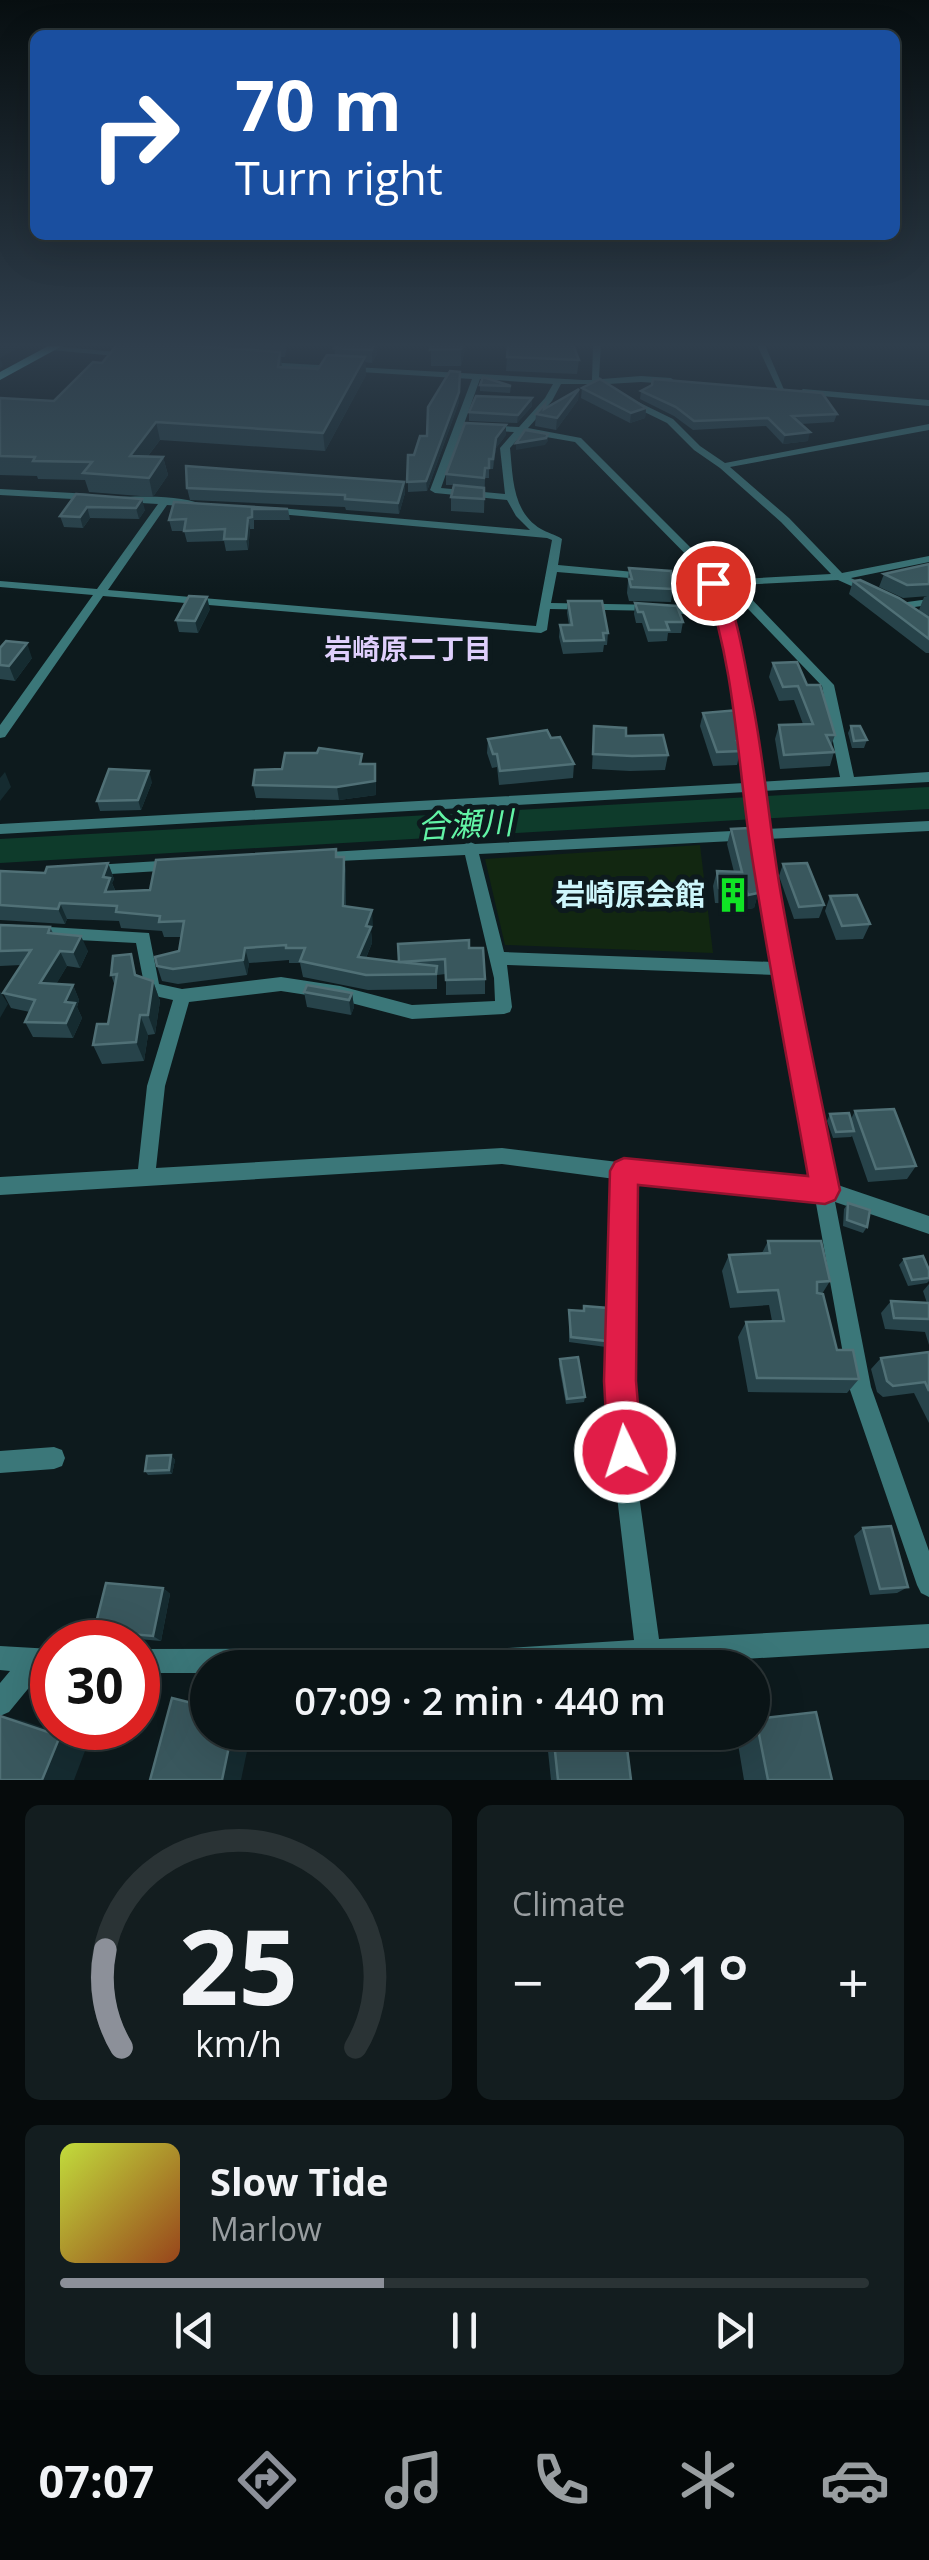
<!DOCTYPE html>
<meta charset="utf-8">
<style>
body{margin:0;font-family:"Open Sans","Noto Sans JP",sans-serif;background:#131d1f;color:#f1f3f6;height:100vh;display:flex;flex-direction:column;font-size:38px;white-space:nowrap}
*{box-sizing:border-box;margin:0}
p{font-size:32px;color:#999ea1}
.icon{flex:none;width:55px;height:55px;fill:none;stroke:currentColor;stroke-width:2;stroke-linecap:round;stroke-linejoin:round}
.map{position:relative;height:1780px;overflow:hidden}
.panel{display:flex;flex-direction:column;gap:25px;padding:25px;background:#060b0c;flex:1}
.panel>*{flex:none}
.top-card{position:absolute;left:30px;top:30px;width:870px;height:210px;border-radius:15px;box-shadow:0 10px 40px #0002,0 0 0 2px #2a3335;background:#1a4fa0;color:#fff;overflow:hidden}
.speed{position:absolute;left:30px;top:1620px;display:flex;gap:20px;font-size:50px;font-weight:700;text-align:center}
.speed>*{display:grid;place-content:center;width:130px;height:130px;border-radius:50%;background:#0a1416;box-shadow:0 10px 40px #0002,0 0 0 2px #2a3335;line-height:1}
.speed .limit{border:15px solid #d22;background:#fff;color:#111}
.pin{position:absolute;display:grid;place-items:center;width:85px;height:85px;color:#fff;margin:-42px;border:5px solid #fff;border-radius:50%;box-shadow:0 2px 10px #0007}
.me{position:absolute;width:110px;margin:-55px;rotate:356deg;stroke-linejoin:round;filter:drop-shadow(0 0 8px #0008)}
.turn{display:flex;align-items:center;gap:35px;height:210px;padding:0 40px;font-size:45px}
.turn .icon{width:130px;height:130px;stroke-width:2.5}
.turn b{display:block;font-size:70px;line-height:85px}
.big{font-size:75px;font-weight:600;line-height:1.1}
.panel .card{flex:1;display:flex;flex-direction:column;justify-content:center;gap:15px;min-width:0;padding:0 35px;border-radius:15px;background:#131d1f}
.panel .dial{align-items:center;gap:0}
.dial svg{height:260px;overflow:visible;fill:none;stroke:#2a3335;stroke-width:7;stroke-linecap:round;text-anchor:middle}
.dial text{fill:#f1f3f6;stroke:none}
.song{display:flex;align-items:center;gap:30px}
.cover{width:120px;height:120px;border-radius:15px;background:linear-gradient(135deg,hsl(70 70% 55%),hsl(20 70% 35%))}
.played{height:10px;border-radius:5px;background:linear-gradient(90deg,#8c9099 40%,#2a3335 40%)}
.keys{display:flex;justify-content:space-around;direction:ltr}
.heat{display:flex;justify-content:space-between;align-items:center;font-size:55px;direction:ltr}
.panel .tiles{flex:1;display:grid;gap:25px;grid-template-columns:1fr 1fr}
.card:last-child{grid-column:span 2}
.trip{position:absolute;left:190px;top:1650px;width:580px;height:100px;border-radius:50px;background:#0a1416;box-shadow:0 10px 40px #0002,0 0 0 2px #2a3335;font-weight:600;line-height:100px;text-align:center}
.menu{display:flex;height:160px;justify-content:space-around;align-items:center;background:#040809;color:#999ea1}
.menu .icon{width:70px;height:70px}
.menu .selected{color:#8c9099}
.menu b{font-size:45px;color:#f1f3f6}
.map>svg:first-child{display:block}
</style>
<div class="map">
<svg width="929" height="1780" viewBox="0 0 929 1780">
<rect width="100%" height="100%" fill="#0d1a1d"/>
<!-- green -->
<path fill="#122711" d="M700 845 713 953 505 945 485 859Z"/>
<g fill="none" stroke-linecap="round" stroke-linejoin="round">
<!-- river -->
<path fill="#0e3b2b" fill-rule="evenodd" d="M929 787V809L0 863V839Z"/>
<!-- minor -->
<g fill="#3b7779" fill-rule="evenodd">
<path d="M593 345H601L599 377 602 379 641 376 671 378 675 381 671 384 641 382 608 384 610 386 606 389 598 384H561L552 401 528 428 581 438 723 580 831 574 781 522 720 468 694 450 667 423 626 403V399H632L673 419 700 446 725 463 929 424V430L730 467 789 518 842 573 929 556V562L851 578 871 588V592L867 593 838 580 738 585 834 685 854 777 929 772V782L760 791 766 829 929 821V831L767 839 832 1183 929 1216V1234L835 1202 871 1387 929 1551V1597L921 1593 917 1585 849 1387 815 1198 701 1190 634 1181 631 1381 638 1488 659 1639 929 1624V1648L594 1668H208V1673H138V1649L508 1648 634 1640 616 1488 609 1381 615 1179 502 1164 0 1195V1177L138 1169 147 1086 173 1000 146 994 136 943 0 936V924L149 933 159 984 182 989 281 977 340 986 412 1005 495 1001 494 978 465 855 318 862 313 861 311 857 313 853 464 844 470 842 475 844 752 830 746 792 0 834V824L745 783 742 724 720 619 661 611 550 609 547 630 541 633 103 596 5 737 0 738V725L93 595 0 587V581L97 589 158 504 124 502 119 499 120 497C143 496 182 496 201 504L196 507 167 505 108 590 536 626 552 540 547 538 268 513 263 510 268 507 530 530 516 516 507 500 435 493 430 490 472 379 265 366 261 364 265 362 583 380H592ZM480 379 553 384 545 398 519 427 464 424ZM462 429 514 432 500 448 505 494 441 488ZM523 433 575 442 710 579 558 565 562 539C555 534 547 533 541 529 512 512 513 477 510 448ZM557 572 726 586 822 686 840 777 759 782 754 724 729 614 661 605 551 603ZM753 840 773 962 504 952 479 854ZM507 965 776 975 812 1180 701 1172 502 1148 156 1168 165 1086 189 1002 281 991 340 1000 412 1019 504 1014 510 1012 512 1007Z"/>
<path d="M757 345H765L785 392 778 390Z"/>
<path d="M54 346 127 353 131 355 127 357 51 350V346Z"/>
<path d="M803 389 929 400V406L800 394 799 392Z"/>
<path d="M0 489 91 494 96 497 91 500 0 495Z"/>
<path d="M929 599V605L900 609 894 606 900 603Z"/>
<path d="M176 860 183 865 176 870 94 875 87 870 94 865Z"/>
<path d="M54 1447 62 1450 65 1458 62 1466 54 1469 0 1473V1451Z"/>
<path d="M0 1646 52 1649V1673H41L9 1712 0 1716V1683L10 1671 0 1670Z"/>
</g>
<!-- secondary -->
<path fill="#6bf1f4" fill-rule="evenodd" d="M50 345H64L0 380V372Z"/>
</g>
<!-- wall -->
<g fill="#27434a">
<path d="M117 345H287L285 357H281L282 367 318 369 335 356 334 348 336 345H376L377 354 372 363 365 362 366 375 325 451 160 440 148 456 163 457 168 475 153 497 89 492 85 480 38 479 37 476 0 475V398L54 401 102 363Z"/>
<path d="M431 345H466L461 366H431Z"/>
<path d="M507 357 579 360 577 374 506 371Z"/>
<path d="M480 385 511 386 510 393 480 391Z"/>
<path d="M582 388 646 408 645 418 630 423 581 398Z"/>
<path d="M579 389 578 400 556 430 535 426 536 414Z"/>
<path d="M641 391 837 414 834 422 801 424 808 441 783 444 766 426 693 430 674 416 640 399Z"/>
<path d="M459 402 427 491 408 492V455H414L427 436Z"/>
<path d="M532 406 517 423 469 421V412Z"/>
<path d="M506 435 496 448 493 469H489V478H485L484 513 451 511V497L454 485H446V474Z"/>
<path d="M404 482 405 493 399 514 346 510 345 507 190 500 187 488Z"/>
<path d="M76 494 145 510 139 519 90 518 83 528 64 527 60 516Z"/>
<path d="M174 502 288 509 290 520H254V529H250L248 550 226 551 224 541 187 542 184 531H172L169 520Z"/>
<path d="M929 564V653H926L849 594 853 581 927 617 919 610 924 597 929 596 903 598 879 587 884 574Z"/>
<path d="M629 568 673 589 671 602 629 601 627 593Z"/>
<path d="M568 601 608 633 607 645H604L603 652 563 654 559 637 560 625H569L567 613Z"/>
<path d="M635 603 683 622 681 633H668L667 641 648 642 642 623H636L634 614Z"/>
<path d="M210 609 198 633 179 632 176 620Z"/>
<path d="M0 648 32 658 15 681 0 679Z"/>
<path d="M773 663 807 685 835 735 831 746 834 752 830 766 780 769 775 739 779 725 803 724 794 700 779 701 769 677Z"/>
<path d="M703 713 743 740 737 765 713 766 700 726Z"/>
<path d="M594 726 626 736 668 755 665 770 630 771 592 769Z"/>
<path d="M851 726 867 740 864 748H852L848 733Z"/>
<path d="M488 739 574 764 573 778 499 785 497 767 492 768 487 753Z"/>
<path d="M363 764H375L376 795 339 800 256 798 253 785Z"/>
<path d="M152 782 141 810 100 811 97 801Z"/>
<path d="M731 829 758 893 754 908 743 910 742 904 715 903 713 886 717 871 734 872 727 844Z"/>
<path d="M337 857H344L346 873V906L373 925 371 931 372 943 366 958 399 962 469 948 485 979V994L446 995V974L437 975V989L368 990 303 977 300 963H289V960L249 963 247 975 178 984 162 981 157 966 179 951 181 937H164L162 931 121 928 119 921 67 919 65 924 0 920V871L45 873 108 863 114 879 112 883 116 892 150 890Z"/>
<path d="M783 864 824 905 819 918 794 919 779 876Z"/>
<path d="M830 896 870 924 863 939 836 940 825 911Z"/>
<path d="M0 925 50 927 53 933 88 951 80 968 67 966 56 984 73 985 79 1000 77 1007 82 1018 73 1038 33 1037 25 1022 30 1012 11 1008 3 993 21 965 0 966Z"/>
<path d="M113 956 139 976 153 981 160 1001 155 1034 148 1035 144 1061 102 1064 93 1045 108 1024 115 986 111 975Z"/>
<path d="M304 992 352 993 354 1007 351 1015 307 1007Z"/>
<path d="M855 1111 916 1166 907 1179 868 1182 852 1136 851 1137 833 1138 827 1121 830 1114 851 1119Z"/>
<path d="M848 1203 867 1227 863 1233 843 1226 844 1209Z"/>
<path d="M768 1241 830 1281 822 1294 837 1350 859 1379 847 1393 748 1392 738 1337 746 1322 772 1321 769 1305 730 1308 722 1271 729 1255 762 1253Z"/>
<path d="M904 1259 929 1270V1281L927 1283 908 1286 899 1265Z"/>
<path d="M929 1284V1345L925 1332 885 1329 881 1313 891 1301 927 1303 923 1291Z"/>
<path d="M569 1310 607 1341 606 1347 569 1342Z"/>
<path d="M929 1352V1423L914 1393 883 1397 877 1392 871 1369 881 1358Z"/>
<path d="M560 1359 585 1397 584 1402 566 1404 559 1365Z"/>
<path d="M171 1455 175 1460 172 1474 148 1475 145 1471Z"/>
<path d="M863 1528 908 1587 897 1593 870 1595 854 1536Z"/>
<path d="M163 1588 170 1594 161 1641 104 1636 94 1631Z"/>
<path d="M756 1719 832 1780H744L736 1732H752V1720Z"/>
<path d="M546 1732H625L631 1780H551Z"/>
</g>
<!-- shaded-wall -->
<g fill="#152b30">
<path d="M0 345H24L0 358 3 366 0 369Z"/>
<path d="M374 345H376L377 354 372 363V350Z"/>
<path d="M462 345H466L461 366V349Z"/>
<path d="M365 357 366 375 325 451 323 433Z"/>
<path d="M460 372 459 402 427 491 426 481Z"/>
<path d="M579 389 578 400 556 430 557 418Z"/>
<path d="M532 398V406L517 423 518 415Z"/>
<path d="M646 408 645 418 630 423 631 413Z"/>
<path d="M156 422 160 440 134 474 130 456Z"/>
<path d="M506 425V435L496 448 493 469 496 438Z"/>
<path d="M810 432 808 441 783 444 785 435Z"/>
<path d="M548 434V441L545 445 516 450V443Z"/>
<path d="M163 457 168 475 153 497 149 478Z"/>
<path d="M404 482 405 493 399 514 398 503Z"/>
<path d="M142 499 145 510 139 519 136 508Z"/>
<path d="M87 507 90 518 83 528 80 517Z"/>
<path d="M248 518 250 529 248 550 246 539Z"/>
<path d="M207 597 210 609 198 633 195 621Z"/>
<path d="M27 643 32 658 15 681 9 666Z"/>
<path d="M375 764 376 795 339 800 337 787Z"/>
<path d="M149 771 152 782 141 810 138 800Z"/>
<path d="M5 772 11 787 0 801V778Z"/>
<path d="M344 857 346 873 345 921 343 906Z"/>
<path d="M108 863 114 879 112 883 116 893 111 907 105 892 103 877Z"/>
<path d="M758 893 754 908 743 910 748 895Z"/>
<path d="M60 903 67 919 65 924 58 909Z"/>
<path d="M372 910 373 925 371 931 372 943 360 972 358 957Z"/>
<path d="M81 936 88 951 80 968 73 952Z"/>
<path d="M245 948 249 963 247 975 243 960Z"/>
<path d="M60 951 67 966 48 998 40 983Z"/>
<path d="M153 981 160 1001 155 1034 148 1015Z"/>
<path d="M73 985 79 1000 77 1007 82 1018 73 1038 66 1023 65 1002Z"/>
<path d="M0 991 8 1004 0 1018Z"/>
<path d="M352 993 354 1007 351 1015 349 1000Z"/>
<path d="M140 1015 148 1035 144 1061 136 1042Z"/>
<path d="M171 1455 175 1460 172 1474 169 1470Z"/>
<path d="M163 1588 170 1594 161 1641 153 1636Z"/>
<path d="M0 1715 24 1721 88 1743 74 1780H42Z"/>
<path d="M232 1732H251L241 1780H222Z"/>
</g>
<!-- building -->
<g fill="#39575d" stroke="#507076" stroke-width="2.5">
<path d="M117 345H179L280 352 278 367 318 369 327 355 365 357 323 433 156 422 130 456 163 457 149 478 83 473 92 462 33 461 35 457 0 456V398L54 401 93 362 102 363Z"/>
<path d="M336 345H374L372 350 334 348Z"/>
<path d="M431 345H462L461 349 430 350Z"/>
<path d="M508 345H573L579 360 507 357Z"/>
<path d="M450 371 460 372 459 392 426 481 407 482 408 455H414L420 436H427L428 407Z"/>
<path d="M483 377 511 386 480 385Z"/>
<path d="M600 379 646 408 631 413 582 388Z"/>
<path d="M653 379 822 393 837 414 792 416 810 432 785 435 768 418 694 421 676 407 641 391 652 385Z"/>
<path d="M579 389 557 418 536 414 545 404 544 409Z"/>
<path d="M476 396 532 398 518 415 469 412Z"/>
<path d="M465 423 506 425 496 438 493 459H489V468H485L484 478 446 474Z"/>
<path d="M525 430 548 434 546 438 516 443Z"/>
<path d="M186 466 404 482 398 503 345 499V495L187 488Z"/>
<path d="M454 485 484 488V499L451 497Z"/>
<path d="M76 494 142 499 136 508 87 507 80 517 60 516Z"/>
<path d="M174 502 288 509H252V517L248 518 246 539H224L225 529 184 531 186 519 169 520Z"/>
<path d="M929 564V584L907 585 884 574Z"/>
<path d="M629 568 671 571 673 589 631 587 629 579H632Z"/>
<path d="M860 580 899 598 929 618V639L853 581Z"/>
<path d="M189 596 207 597 195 621 176 620Z"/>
<path d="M568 601H602L608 633H603L604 640 564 641 560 625H572Z"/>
<path d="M635 603 677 606 683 622H666L669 630H649L643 612H638Z"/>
<path d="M6 641 27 643 9 666 0 665V648Z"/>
<path d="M797 662 807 685H820L835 735H826L834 752 784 755 779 725 813 724 798 686 783 687 773 663Z"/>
<path d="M738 710 743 733V740L737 741 741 751 717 752 703 713Z"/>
<path d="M594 726 626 728V736L663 735 668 755 632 756 593 754Z"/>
<path d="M851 726H860L867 740 854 741Z"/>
<path d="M547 730 551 738 560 737 574 764 500 771 497 754H493L488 739Z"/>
<path d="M319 748 362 754 360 764H375V781L337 787 253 785 255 770 282 769 285 753H317Z"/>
<path d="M109 769 149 771 138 800 97 801Z"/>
<path d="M749 828 758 893 748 895 746 889 719 888 717 871 742 872 731 829Z"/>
<path d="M336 849V857H344L343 906 372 910 366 926 371 927 358 957 399 962 398 944 469 940V948H483L485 979 446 980 445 959 400 962 437 966 436 974 366 975 300 961 305 948H286V945L245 948 243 960 173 969 157 966 155 957 179 951 184 921 159 922 160 916 116 912 117 906 60 903 58 909 0 905V871L45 873 47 867 108 863 103 877 110 878 105 892 150 890 156 860Z"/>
<path d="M807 863 824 905 799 907 783 864Z"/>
<path d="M857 895 870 924 842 926 830 896Z"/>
<path d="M0 925 50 927 48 933 81 936 73 952 60 951 40 983 73 985 65 1002 75 1003 66 1023 25 1022 35 1000 3 993 31 950 0 951Z"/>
<path d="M131 954 135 975 153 981 148 1015H140L136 1042 93 1045 97 1024H108L117 974 111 975 113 956Z"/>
<path d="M307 985 352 993 349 1000 304 992Z"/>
<path d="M894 1109 916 1166 876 1169 855 1111Z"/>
<path d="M849 1113 854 1131 836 1132 830 1114Z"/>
<path d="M848 1203 870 1210 867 1227 847 1220Z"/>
<path d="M768 1241H821L830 1281 817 1282V1293L823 1294 837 1350H853L859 1379 757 1378 746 1322 784 1321 778 1290 738 1292 729 1255 770 1253Z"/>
<path d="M923 1256 929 1270V1278L912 1280 904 1259Z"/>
<path d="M891 1301 929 1303V1319L894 1318Z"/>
<path d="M584 1306 608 1308 607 1341 571 1337 569 1310 584 1311Z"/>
<path d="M929 1352V1391L925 1382 893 1386 887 1381 881 1358Z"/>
<path d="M578 1357 585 1397 567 1399 560 1359Z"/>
<path d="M171 1455 169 1470 145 1471 147 1456Z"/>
<path d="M891 1526 908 1587 880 1589 863 1528Z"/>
<path d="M106 1583 163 1588 153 1636 94 1631Z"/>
<path d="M172 1698 208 1707V1732H232L222 1780H150Z"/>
<path d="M816 1712 832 1780H768L756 1719Z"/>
<path d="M0 1716 60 1736 42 1780H0Z"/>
<path d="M553 1732H625L631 1780H558Z"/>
</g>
<!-- sky -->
<linearGradient id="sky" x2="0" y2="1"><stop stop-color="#070e10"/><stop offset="0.58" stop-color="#2f3e4c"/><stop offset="1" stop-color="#2f3e4c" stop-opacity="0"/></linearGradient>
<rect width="929" height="595" fill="url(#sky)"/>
<!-- route -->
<path fill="#e11d48" stroke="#92132f" stroke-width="2.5" d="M713 578C734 586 745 667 750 690 765 759 769 830 782 900 799 997 820 1094 840 1190L835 1200 825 1204 638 1185 636 1381 642 1452 637 1464 625 1469 613 1464 608 1452 604 1381 610 1171 615 1162 624 1158 808 1176C788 1063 766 951 749 837 737 752 734 665 705 583Z"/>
<!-- icons -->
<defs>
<symbol id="building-bare" viewBox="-9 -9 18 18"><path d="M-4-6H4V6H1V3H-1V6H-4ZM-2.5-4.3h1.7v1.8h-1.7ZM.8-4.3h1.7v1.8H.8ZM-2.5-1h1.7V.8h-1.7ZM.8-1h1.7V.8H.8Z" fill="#10e425" stroke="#0d1a1d" stroke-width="2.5" paint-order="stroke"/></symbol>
</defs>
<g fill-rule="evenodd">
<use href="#building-bare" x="708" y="870" width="50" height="50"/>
</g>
<g text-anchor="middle" stroke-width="10" stroke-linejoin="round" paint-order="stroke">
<!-- far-neighbourhood labels -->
<g font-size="28" font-weight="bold" fill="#dfcffc" stroke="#0d1a1d">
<text x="408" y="659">岩崎原二丁目</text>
</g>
<!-- poi labels -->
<g font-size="30" font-weight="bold" fill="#cdf6fb" stroke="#0d1a1d" text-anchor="end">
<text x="705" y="905">岩崎原会館</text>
</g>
<!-- water labels -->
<g font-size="32" font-style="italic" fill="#62f4a6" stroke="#0d1a1d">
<text transform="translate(465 825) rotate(-3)" y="11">合瀬川</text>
</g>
</g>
</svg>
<div class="speed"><div class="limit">30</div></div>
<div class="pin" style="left:713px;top:583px;background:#d93025"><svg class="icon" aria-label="arrive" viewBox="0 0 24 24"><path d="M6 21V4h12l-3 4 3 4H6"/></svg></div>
<svg class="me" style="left:625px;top:1452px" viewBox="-20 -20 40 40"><circle r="17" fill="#e11d48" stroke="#fff" stroke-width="3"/><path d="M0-11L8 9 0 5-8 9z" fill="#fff"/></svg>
<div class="trip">07:09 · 2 min · 440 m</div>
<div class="top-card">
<div class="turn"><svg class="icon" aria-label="right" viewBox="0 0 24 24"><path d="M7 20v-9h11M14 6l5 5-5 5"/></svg><div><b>70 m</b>Turn right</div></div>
</div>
</div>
<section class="panel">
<div class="tiles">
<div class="card dial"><svg viewBox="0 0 100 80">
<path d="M14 69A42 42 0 1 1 86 69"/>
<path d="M14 69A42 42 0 0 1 9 39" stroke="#8c9099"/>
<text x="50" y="56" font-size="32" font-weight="700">25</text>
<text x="50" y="72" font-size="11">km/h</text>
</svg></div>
<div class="card"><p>Climate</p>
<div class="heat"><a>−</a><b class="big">21°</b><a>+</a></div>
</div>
<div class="card">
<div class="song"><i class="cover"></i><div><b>Slow Tide</b><p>Marlow</p></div></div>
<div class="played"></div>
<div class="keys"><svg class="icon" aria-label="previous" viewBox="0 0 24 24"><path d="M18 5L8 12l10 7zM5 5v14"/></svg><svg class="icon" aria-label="pause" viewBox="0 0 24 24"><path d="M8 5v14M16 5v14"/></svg><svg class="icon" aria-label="next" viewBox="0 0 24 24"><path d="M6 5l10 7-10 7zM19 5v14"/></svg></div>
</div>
</div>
</section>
<nav class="menu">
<b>07:07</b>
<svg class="icon selected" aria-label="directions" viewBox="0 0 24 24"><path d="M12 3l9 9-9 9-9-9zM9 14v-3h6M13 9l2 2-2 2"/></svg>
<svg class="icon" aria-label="music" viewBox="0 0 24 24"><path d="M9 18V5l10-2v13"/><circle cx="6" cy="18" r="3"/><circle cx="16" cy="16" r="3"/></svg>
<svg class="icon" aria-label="phone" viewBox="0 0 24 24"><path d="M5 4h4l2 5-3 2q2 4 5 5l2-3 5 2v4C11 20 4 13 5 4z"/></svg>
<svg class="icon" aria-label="climate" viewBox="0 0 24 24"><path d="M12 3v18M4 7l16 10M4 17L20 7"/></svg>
<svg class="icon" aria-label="car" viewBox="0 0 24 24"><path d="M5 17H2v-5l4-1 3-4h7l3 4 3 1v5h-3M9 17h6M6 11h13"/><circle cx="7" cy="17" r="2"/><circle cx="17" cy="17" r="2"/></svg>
</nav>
